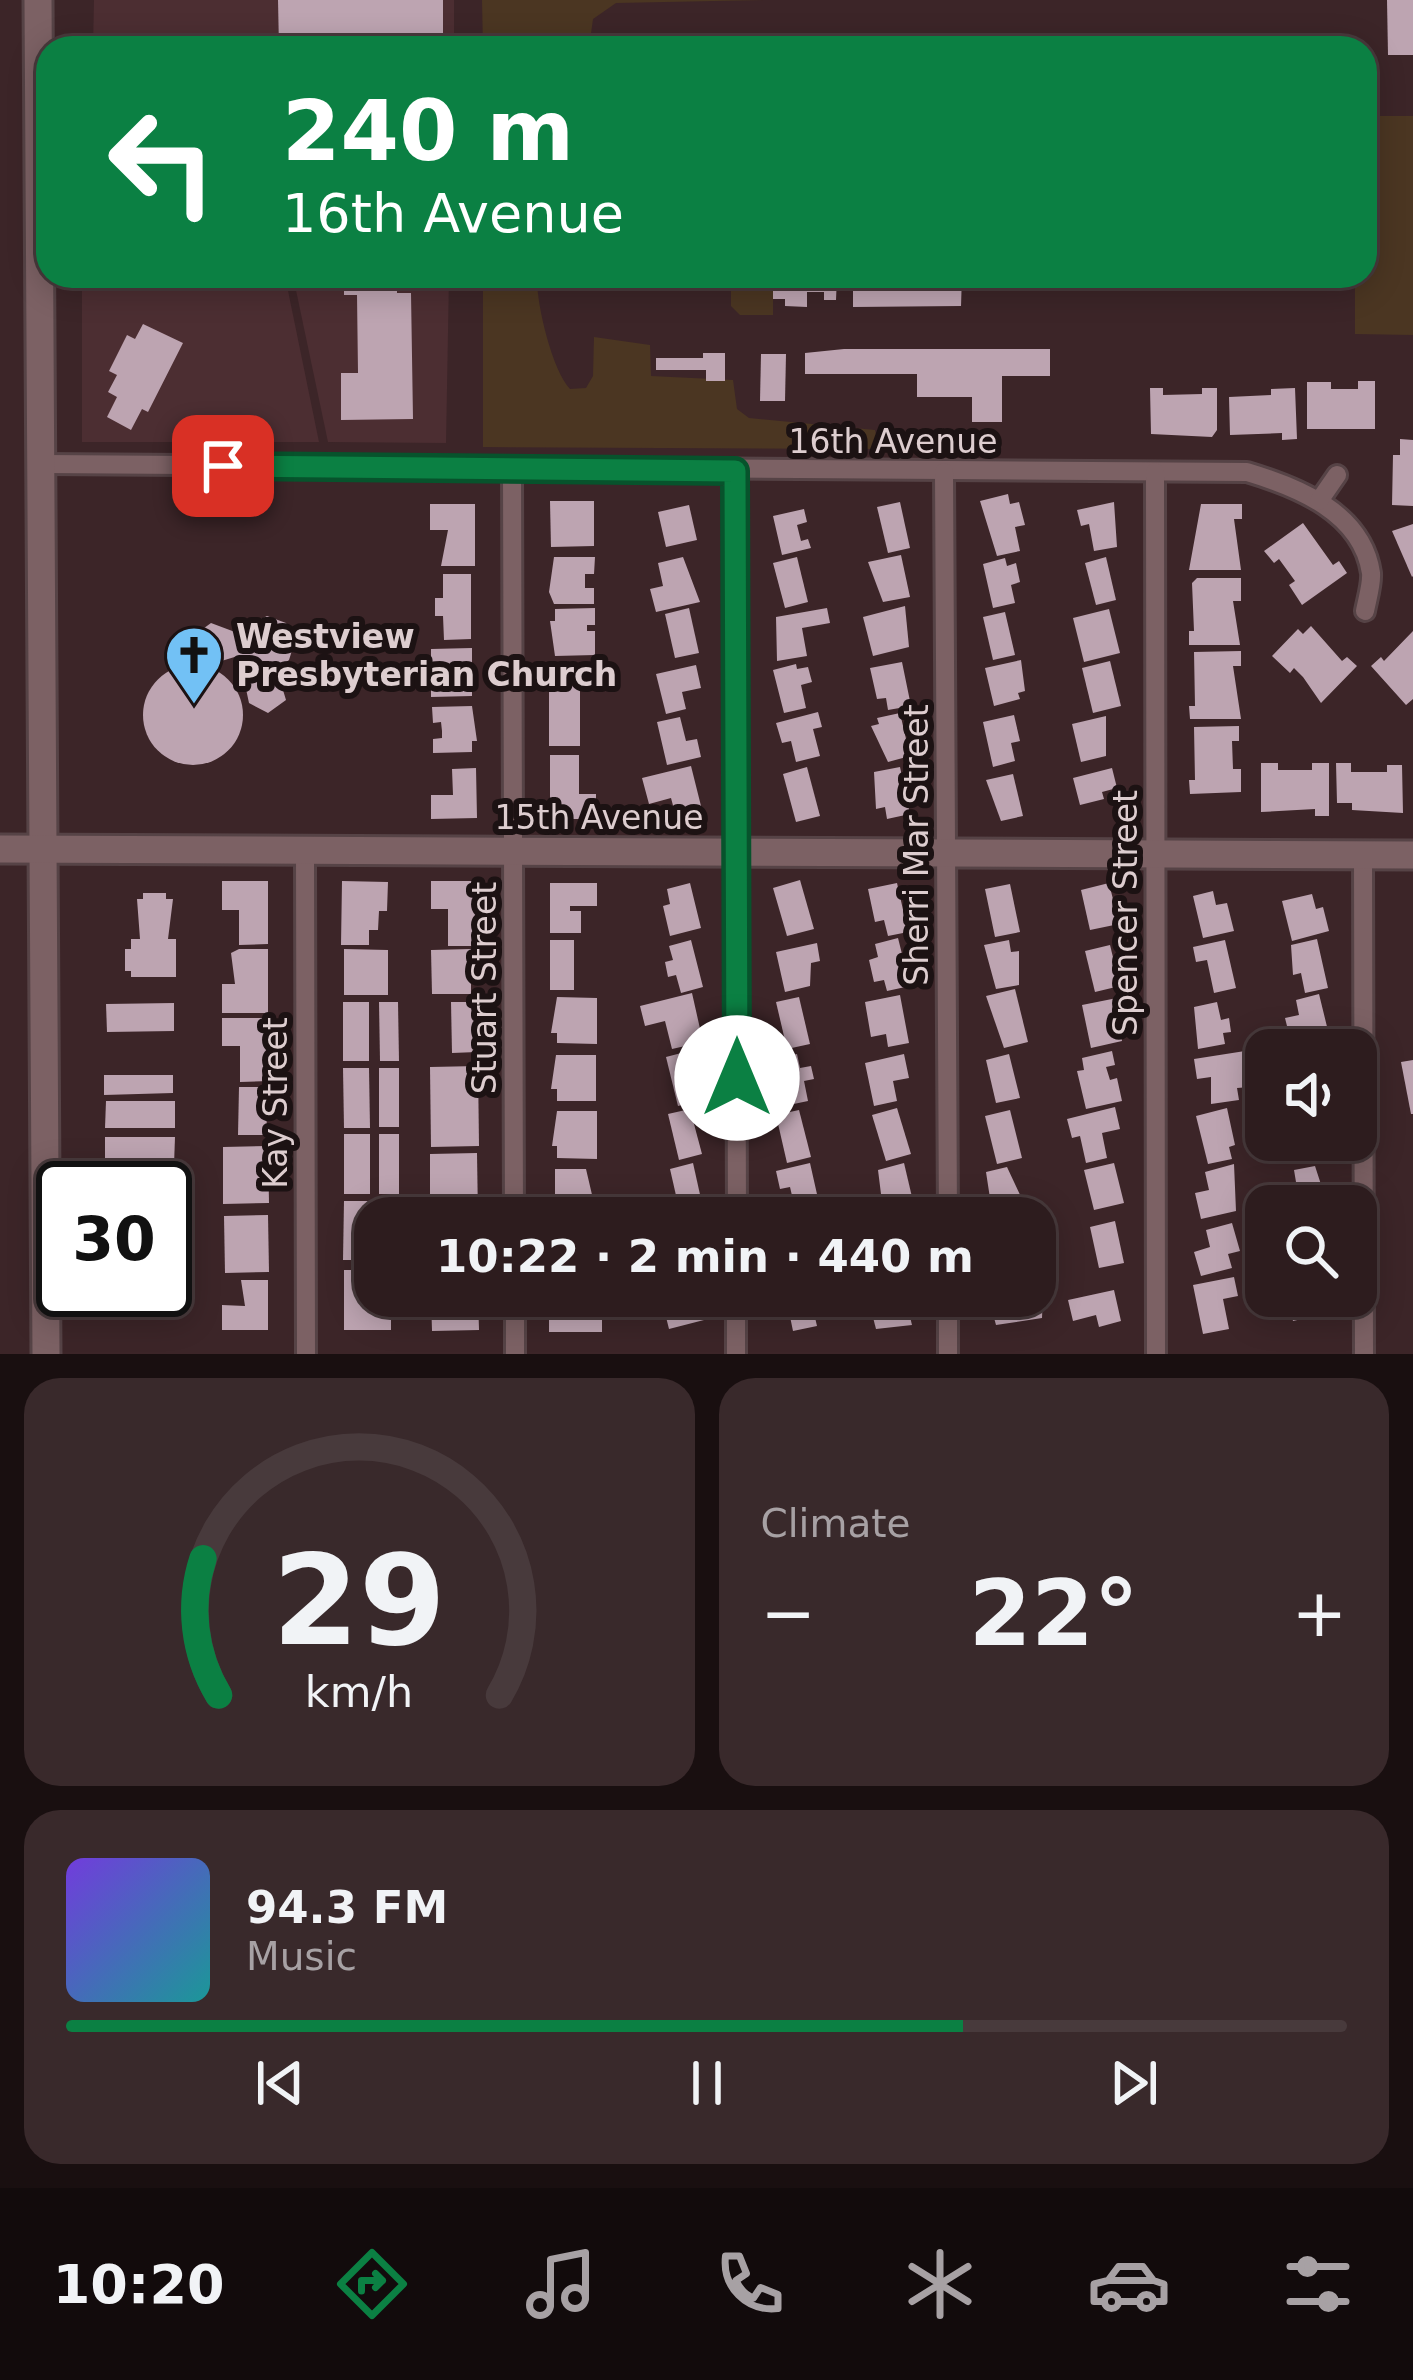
<!DOCTYPE html>
<meta charset="utf-8">
<style>
body{margin:0;font-family:"DejaVu Sans",sans-serif;background:#39292b;color:#f1f3f6;height:100vh;display:flex;flex-direction:column;font-size:45px;white-space:nowrap}
*{box-sizing:border-box;margin:0}
p{font-size:39px;color:#a7a1a4}
.icon{flex:none;width:66px;height:66px;fill:none;stroke:currentColor;stroke-width:2;stroke-linecap:round;stroke-linejoin:round}
.map{position:relative;height:1354px;overflow:hidden}
.drawer{display:flex;flex-direction:column;gap:24px;padding:24px;background:#190f10;flex:1}
.drawer>*{flex:none}
.top-card{position:absolute;left:36px;top:36px;width:1341px;height:252px;border-radius:36px;box-shadow:0 6px 30px #0003,0 0 0 3px #483a3c;background:#0b8043;color:#fff;overflow:hidden}
.buttons{position:absolute;left:1245px;top:1029px;display:grid;gap:24px}
.buttons a{display:grid;place-items:center;width:132px;height:132px;border-radius:24px;background:#2d1c1e;box-shadow:0 6px 30px #0003,0 0 0 3px #483a3c;font-size:60px}
.speed{position:absolute;left:36px;top:1161px;display:flex;gap:24px;font-size:60px;font-weight:700;text-align:center}
.speed>*{display:grid;place-content:center;width:156px;height:156px;border-radius:50%;background:#2d1c1e;box-shadow:0 6px 30px #0003,0 0 0 3px #483a3c;line-height:1}
.speed .limit{border:6px solid #111;border-radius:18px;background:#fff;color:#111}
.pin{position:absolute;display:grid;place-items:center;width:102px;height:102px;color:#fff;margin:-51px;border-radius:24px;box-shadow:0 6px 18px #0006}
.me{position:absolute;width:132px;margin:-66px;rotate:0deg;stroke-linejoin:round;filter:drop-shadow(0 0 9px #0008)}
.turn{display:flex;align-items:center;gap:42px;height:252px;padding:0 48px;font-size:54px}
.turn .icon{width:156px;height:156px;stroke-width:2.5}
.turn b{display:block;font-size:84px;line-height:102px}
.big{font-size:90px;font-weight:600;line-height:1.1}
.drawer .card{flex:1;display:flex;flex-direction:column;justify-content:center;gap:18px;min-width:0;padding:0 42px;border-radius:36px;background:#39292b}
.drawer .dial{align-items:center;gap:0}
.dial svg{height:312px;overflow:visible;fill:none;stroke:#483a3c;stroke-width:7;stroke-linecap:round;text-anchor:middle}
.dial text{fill:#f1f3f6;stroke:none}
.song{display:flex;align-items:center;gap:36px}
.cover{width:144px;height:144px;border-radius:18px;background:linear-gradient(135deg,hsl(260 70% 55%),hsl(180 70% 35%))}
.played{height:12px;border-radius:6px;background:linear-gradient(90deg,#0b8043 70%,#483a3c 70%)}
.keys{display:flex;justify-content:space-around;direction:ltr}
.heat{display:flex;justify-content:space-between;align-items:center;font-size:66px;direction:ltr}
.drawer .tiles{flex:1;display:grid;gap:24px;grid-template-columns:1fr 1fr}
.card:last-child{grid-column:span 2}
.trip{position:absolute;left:354px;top:1197px;width:702px;height:120px;border-radius:36px;background:#2d1c1e;box-shadow:0 6px 30px #0003,0 0 0 3px #483a3c;font-weight:600;line-height:120px;text-align:center}
.menu{display:flex;height:192px;justify-content:space-around;align-items:center;background:#120b0c;color:#a7a1a4}
.menu .icon{width:84px;height:84px}
.menu .selected{color:#0b8043}
.menu b{font-size:54px;color:#f1f3f6}
.map>svg:first-child{display:block}
</style>
<div class="map">
<svg width="1413" height="1354" viewBox="0 0 1413 1354">
<rect width="100%" height="100%" fill="#3c2528"/>
<!-- built -->
<g fill="#4c2e32">
<path d="M94 0H454V48H93Z"/>
<path d="M82 276H285L319 442H82Z"/>
<path d="M293 276H449L446 443 328 442Z"/>
</g>
<!-- green -->
<g fill="#4b3622">
<path d="M482 0H766L616 3 593 19 589 48H483Z"/>
<path d="M1365 116H1413V335L1355 334V276H1365Z"/>
<path d="M483 276H537C536 303 552 370 570 389L586 388 593 376 594 337 650 345 651 376 733 380 737 409 749 418 875 430 879 449 483 447Z"/>
<path d="M731 276H773V315H740L731 306Z"/>
</g>
<!-- building -->
<g fill="#bda4b1">
<path d="M278 0H443V48H279Z"/>
<path d="M1387 0H1413V55H1388Z"/>
<path d="M344 276H397V293H411L413 419 341 420V373H358L357 295H344Z"/>
<path d="M545 276H581L580 291H545Z"/>
<path d="M773 276H837L836 300H824V292H807V307L785 306V299H773Z"/>
<path d="M853 276H962L961 306 853 307Z"/>
<path d="M143 324 183 343 148 412 142 409 131 430 107 417 117 397 108 392 117 375 109 371 127 335 135 339Z"/>
<path d="M844 349H1050V376H1002V422H972V397H917V374H805V353Z"/>
<path d="M703 353H725V381H706V370H656V358H703Z"/>
<path d="M761 354H786L785 401H760Z"/>
<path d="M1358 381H1375V429H1307V382H1331V389H1358Z"/>
<path d="M1150 388H1163V395L1202 394V388H1217V430L1212 437 1151 434Z"/>
<path d="M1295 388 1297 439 1282 440V433L1230 435 1229 397 1271 395V389Z"/>
<path d="M1400 439 1413 440V506L1392 505 1393 455H1400Z"/>
<path d="M1008 494 1010 504 1019 502 1025 525 1015 527 1020 551 997 556 980 501Z"/>
<path d="M550 501H594V546L551 547Z"/>
<path d="M900 502 910 548 888 553 877 507Z"/>
<path d="M1114 502 1117 547 1094 551 1089 524 1081 526 1077 510Z"/>
<path d="M430 504H475V566H441L448 530H430Z"/>
<path d="M1201 504H1242V519H1234L1241 570H1189Z"/>
<path d="M689 505 697 540 666 547 658 512Z"/>
<path d="M804 509 807 522 797 525 801 541 808 539 811 548 782 555 773 516Z"/>
<path d="M1303 523 1333 565 1339 561 1347 573 1302 605 1289 585 1295 581 1279 559 1274 563 1264 551Z"/>
<path d="M1413 524V576L1412 577 1392 531Z"/>
<path d="M901 555 910 597 883 602 868 562Z"/>
<path d="M554 557H595L594 574H585V588H594V604H554L549 592Z"/>
<path d="M683 557 700 602 656 612 650 589 663 586 658 563Z"/>
<path d="M797 557 808 602 785 608 773 563Z"/>
<path d="M1106 557 1116 600 1096 605 1085 563Z"/>
<path d="M1005 558 1007 566 1016 563 1020 582 1011 585 1015 603 993 608 983 564Z"/>
<path d="M443 574H471V639L444 640 443 616H435V598H443Z"/>
<path d="M1197 578H1241V601H1233L1240 645H1189V631H1194L1192 583Z"/>
<path d="M905 606 909 647 873 656 863 617Z"/>
<path d="M595 608V625H587V631H595V655L555 656 550 621H555V609Z"/>
<path d="M689 608 699 653 675 658 665 614Z"/>
<path d="M827 608 830 623 802 628 807 656 777 661 776 617Z"/>
<path d="M1109 609 1120 653 1084 662 1073 618Z"/>
<path d="M1005 612 1015 655 993 660 983 617Z"/>
<path d="M267 616 286 623 295 641 289 660 277 670 286 700 268 713 249 703 246 689 255 669 241 655 215 663 202 657 196 645 200 631 211 623 235 632Z"/>
<path d="M1311 626 1342 661 1347 657 1357 666 1321 703 1303 677 1294 668 1290 673 1272 656 1298 629 1303 634Z"/>
<path d="M1413 631V699L1406 705 1371 666 1381 657 1384 661Z"/>
<path d="M472 648V696L431 697V680H441V664H431V649Z"/>
<path d="M1241 651V666H1233L1241 719H1190L1189 706H1195L1194 652Z"/>
<path d="M1021 660 1025 691 1018 693 1020 699 994 706 985 668Z"/>
<path d="M1110 661 1121 706 1093 713 1082 668Z"/>
<path d="M902 662 911 706 888 710 886 698 877 699 870 668Z"/>
<rect x="549" y="663" width="31" height="83"/>
<path d="M796 664 797 669 808 667 812 682 801 685 806 708 784 713 773 670Z"/>
<path d="M696 665 701 688 682 692 686 709 666 714 656 674Z"/>
<circle cx="193" cy="715" r="50"/>
<path d="M472 706 477 741H472V752L433 753V739L442 738V731L441 722 433 723 432 707Z"/>
<path d="M818 712 822 727 813 729 820 756 796 762 791 741 782 743 776 723Z"/>
<path d="M900 713 910 756 888 762 871 726 879 724 877 718Z"/>
<path d="M1014 715 1020 741 1011 743 1015 761 993 767 983 722Z"/>
<path d="M1106 716V756L1081 762 1072 724Z"/>
<path d="M680 717 686 741 697 739 701 757 667 765 657 722Z"/>
<path d="M1239 726V741H1232L1233 769H1241V792L1190 794 1189 780H1195L1194 727Z"/>
<path d="M550 755H579V794H596V819H550Z"/>
<path d="M1261 763H1278V770H1312V763H1329V816H1315V809L1261 812Z"/>
<path d="M1336 763H1351V772H1387V765H1402L1403 813 1352 810V803H1337Z"/>
<path d="M691 766 701 806 675 813 671 798 649 804 642 778Z"/>
<path d="M807 767 820 816 796 822 783 774Z"/>
<path d="M900 767 910 814 887 819 885 807 876 809 874 772Z"/>
<path d="M476 768 477 818 431 819V795H453L452 769Z"/>
<path d="M1112 768 1117 788 1102 792 1104 799 1080 805 1073 778Z"/>
<path d="M1013 774 1023 816 1001 821 986 780Z"/>
<path d="M800 880 814 929 787 936 773 888Z"/>
<path d="M222 881H268V944L239 945V910H222Z"/>
<path d="M342 881 388 882 387 911H379L378 930H369V945H341Z"/>
<path d="M431 881H476V946H448V909H431Z"/>
<path d="M550 883H597V906H570V911H581V933H550Z"/>
<path d="M690 883 701 928 670 936 663 906 670 904 667 889Z"/>
<path d="M897 883 908 932 888 936 884 920 875 922 868 889Z"/>
<path d="M1109 883 1119 924 1090 930 1081 890Z"/>
<path d="M1010 884 1020 932 995 937 985 889Z"/>
<path d="M1213 891 1216 905 1227 903 1234 931 1203 938 1193 896Z"/>
<path d="M143 893H166V899H173L168 939H176V977H131V971H125V949H131V939H140L137 899H143Z"/>
<path d="M1312 894 1316 909 1323 907 1329 931 1292 941 1282 901Z"/>
<path d="M898 938 910 986 887 991 884 980 874 982 869 960 878 957 875 944Z"/>
<path d="M1317 939 1328 988 1305 993 1301 973 1293 975 1291 945Z"/>
<rect x="550" y="940" width="24" height="50"/>
<path d="M691 940 703 987 681 993 676 975 668 977 665 962 673 960 669 946Z"/>
<path d="M1009 940 1011 952 1019 951V985L996 989 984 945Z"/>
<path d="M1225 940 1236 988 1214 993 1207 960 1196 962 1193 947Z"/>
<path d="M817 943 820 961 811 963 810 986 785 992 776 952Z"/>
<path d="M1110 945 1120 986 1095 992 1085 951Z"/>
<path d="M239 949H268V1013H222V984H235L231 953Z"/>
<path d="M344 949 388 950V995H344Z"/>
<path d="M471 949V994H432L431 950Z"/>
<path d="M1015 989 1028 1042 1004 1048 986 996Z"/>
<path d="M692 993 703 1042 672 1049 665 1021 645 1026 640 1006Z"/>
<path d="M1319 994 1331 1043 1307 1049 1304 1034 1290 1038 1285 1018 1299 1015 1296 1000Z"/>
<path d="M900 995 909 1043 888 1047 886 1034 871 1037 865 1002Z"/>
<path d="M557 997 597 998V1044L557 1043V1033H551Z"/>
<path d="M799 997 810 1044 787 1049 776 1002Z"/>
<path d="M1117 998 1122 1041 1091 1048 1082 1005Z"/>
<rect x="343" y="1002" width="26" height="59"/>
<path d="M379 1002H398L399 1061H380Z"/>
<path d="M451 1002H476L477 1052 452 1053Z"/>
<path d="M1217 1002 1221 1020 1229 1018 1231 1032 1223 1033 1225 1044 1198 1049 1194 1007Z"/>
<path d="M174 1003V1031L107 1032 106 1004Z"/>
<path d="M222 1018H268L269 1081 240 1082V1046H222Z"/>
<path d="M689 1051 702 1100 678 1106 666 1057Z"/>
<path d="M1112 1051 1115 1065 1106 1067 1110 1080 1117 1078 1122 1101 1086 1109 1077 1071 1084 1070 1082 1058Z"/>
<path d="M1245 1051 1250 1087 1237 1088 1239 1100 1211 1104V1077L1197 1079 1194 1059Z"/>
<path d="M797 1054 800 1068 811 1066 814 1079 804 1081 808 1101 784 1106 775 1059Z"/>
<path d="M904 1054 909 1078 893 1081 897 1101 874 1106 865 1063Z"/>
<path d="M1009 1054 1020 1098 996 1103 986 1060Z"/>
<path d="M556 1055H596V1101H557V1089H551Z"/>
<path d="M1413 1060V1114H1411L1401 1062Z"/>
<path d="M478 1066 479 1146 431 1147 430 1067Z"/>
<path d="M343 1068H369L370 1128H344Z"/>
<rect x="379" y="1068" width="20" height="59"/>
<path d="M104 1075H173V1093L104 1095Z"/>
<path d="M239 1087H263L268 1135H238Z"/>
<path d="M106 1101H175V1128H105Z"/>
<path d="M1115 1107 1120 1129 1102 1133 1107 1158 1086 1163 1080 1136 1072 1138 1067 1119Z"/>
<path d="M897 1108 911 1154 886 1161 872 1115Z"/>
<path d="M1227 1108 1235 1145 1229 1147 1232 1159 1208 1164 1196 1116Z"/>
<path d="M690 1109 702 1154 679 1160 668 1114Z"/>
<path d="M799 1110 811 1157 787 1163 776 1115Z"/>
<path d="M1010 1110 1022 1158 997 1164 985 1116Z"/>
<path d="M557 1111H597V1159L557 1158V1146H552Z"/>
<rect x="344" y="1134" width="26" height="60"/>
<rect x="379" y="1134" width="20" height="60"/>
<path d="M105 1137H175L174 1165H105Z"/>
<path d="M1287 1140H1323L1328 1159 1306 1163 1302 1148 1289 1150Z"/>
<path d="M268 1146 269 1203 223 1204V1147Z"/>
<path d="M477 1153 478 1218H430V1154Z"/>
<path d="M693 1163 703 1208 680 1213 670 1169Z"/>
<path d="M810 1163 821 1212 797 1217 790 1187 780 1189 776 1171Z"/>
<path d="M904 1163 916 1214 884 1218 878 1170Z"/>
<path d="M1114 1163 1124 1203 1094 1210 1084 1170Z"/>
<path d="M1234 1164 1236 1211 1201 1219 1195 1193 1209 1190 1205 1172Z"/>
<path d="M1315 1166 1328 1206H1291L1286 1184 1296 1182 1294 1170Z"/>
<path d="M1007 1167 1022 1199 1015 1201 1019 1215 993 1218 986 1172Z"/>
<path d="M555 1169H586L593 1199 586 1200V1215L555 1216Z"/>
<rect x="379" y="1200" width="20" height="18"/>
<path d="M344 1201H371L370 1260H343Z"/>
<path d="M268 1215 269 1272 225 1273 224 1216Z"/>
<path d="M1115 1221 1124 1263 1099 1268 1090 1227Z"/>
<path d="M1232 1223 1240 1251 1228 1254 1232 1268 1201 1276 1194 1252 1210 1247 1206 1230Z"/>
<path d="M344 1270H375V1296H391V1330H344Z"/>
<path d="M1234 1277 1238 1296 1223 1299 1229 1329 1203 1334 1193 1285Z"/>
<path d="M241 1280H268V1330H222V1305L245 1306Z"/>
<path d="M1114 1290 1121 1321 1099 1327 1096 1315 1073 1321 1068 1300Z"/>
<path d="M1043 1294 1042 1318 996 1325 988 1296Z"/>
<path d="M431 1296H478L479 1330 432 1331Z"/>
<rect x="549" y="1296" width="53" height="36"/>
<path d="M642 1296H698L704 1320 669 1329 663 1305 645 1310Z"/>
<path d="M779 1296H810L817 1326 793 1331 787 1302 780 1303Z"/>
<path d="M877 1296H905L912 1325 876 1329 869 1302Z"/>
<path d="M1296 1296H1319L1323 1314 1293 1321 1287 1299Z"/>
</g>
<g fill="none" stroke-linecap="round" stroke-linejoin="round">
<defs>
<g id="street">
<path d="M44 464 1247 472C1297 487 1362 512 1371 573 1372 584 1367 600 1365 611"/>
<path d="M512 469 514 1218"/>
<path d="M735 471 737 1218"/>
<path d="M944 472 948 1218"/>
<path d="M1155 472 1156 1354"/>
<path d="M1319 501 1337 475"/>
<path d="M305 853 306 1354"/>
<path d="M1363 855 1364 1354"/>
<path d="M515 1296V1354"/>
<path d="M948 1296V1354"/>
<path d="M736 1354V1296"/>
</g>
<g id="secondary">
<path d="M38 0 46 1354"/>
<path d="M0 849 1413 855"/>
</g>
</defs>
<!-- street casing -->
<use href="#street" stroke="#564346" stroke-width="24"/>
<!-- secondary casing -->
<use href="#secondary" stroke="#564346" stroke-width="33"/>
<!-- street -->
<use href="#street" stroke="#7c6164" stroke-width="18"/>
<!-- secondary -->
<use href="#secondary" stroke="#7c6164" stroke-width="27"/>
</g>
<g fill="none" stroke-linecap="round" stroke-linejoin="round">
<defs>
<path id="route" d="M223 466 735 471 737 1078"/>
</defs>
<!-- route casing -->
<use href="#route" stroke="#07532c" stroke-width="30"/>
<!-- route -->
<use href="#route" stroke="#0b8043" stroke-width="21"/>
</g>
<!-- icons -->
<defs>
<symbol id="church-pin" viewBox="-11 -11 22 30"><path d="M0 17L-7.5 6A9.5 9.5 0 1 1 7.5 6Z" fill="#72c1f5" stroke="#1c1213"/><path d="M-1.2-6h2.4v3.5h3.3v2.4h-3.3V6h-2.4V-.1h-3.3v-2.4h3.3Z" fill="#111"/></symbol>
</defs>
<g fill-rule="evenodd">
<use href="#church-pin" x="161" y="622" width="66" height="90"/>
</g>
<g text-anchor="middle" stroke-width="12" stroke-linejoin="round" paint-order="stroke">
<!-- street labels -->
<g font-size="33" fill="#ddcdcf" stroke="#1c1213">
<text x="893" y="453">16th Avenue</text>
<text x="599" y="829">15th Avenue</text>
<text transform="translate(916 845) rotate(-90)" y="12">Sherri Mar Street</text>
<text transform="translate(1125 913) rotate(-90)" y="12">Spencer Street</text>
<text transform="translate(484 988) rotate(-90)" y="12">Stuart Street</text>
<text transform="translate(275 1103) rotate(-90)" y="12">Kay Street</text>
</g>
<!-- poi labels -->
<g font-size="33" font-weight="bold" fill="#ddcdcf" stroke="#1c1213" text-anchor="start">
<text x="236" y="648">Westview<tspan x="236" dy="38">Presbyterian Church</tspan></text>
</g>
</g>
</svg>
<div class="buttons">
<a><svg class="icon" aria-label="sound" viewBox="0 0 24 24"><path d="M4 9h4l5-4v14l-5-4H4zM17 9q2 3 0 6"/></svg></a>
<a><svg class="icon" aria-label="search" viewBox="0 0 24 24"><circle cx="10" cy="10" r="6"/><path d="M15 15l6 6"/></svg></a>
</div>
<div class="speed"><div class="limit">30</div></div>
<div class="pin" style="left:223px;top:466px;background:#d93025"><svg class="icon" aria-label="arrive" viewBox="0 0 24 24"><path d="M6 21V4h12l-3 4 3 4H6"/></svg></div>
<svg class="me" style="left:737px;top:1078px" viewBox="-20 -20 40 40"><circle r="19" fill="#fff"/><path d="M0-13L10 11 0 6-10 11z" fill="#0b8043"/></svg>
<div class="trip">10:22 · 2 min · 440 m</div>
<div class="top-card">
<div class="turn"><svg class="icon" aria-label="left" viewBox="0 0 24 24"><path d="M17 20v-9H6M10 6l-5 5 5 5"/></svg><div><b>240 m</b>16th Avenue</div></div>
</div>
</div>
<section class="drawer">
<div class="tiles">
<div class="card dial"><svg viewBox="0 0 100 80">
<path d="M14 69A42 42 0 1 1 86 69"/>
<path d="M14 69A42 42 0 0 1 10 34" stroke="#0b8043"/>
<text x="50" y="56" font-size="32" font-weight="700">29</text>
<text x="50" y="72" font-size="11">km/h</text>
</svg></div>
<div class="card"><p>Climate</p>
<div class="heat"><a>−</a><b class="big">22°</b><a>+</a></div>
</div>
<div class="card">
<div class="song"><i class="cover"></i><div><b>94.3 FM</b><p>Music</p></div></div>
<div class="played"></div>
<div class="keys"><svg class="icon" aria-label="previous" viewBox="0 0 24 24"><path d="M18 5L8 12l10 7zM5 5v14"/></svg><svg class="icon" aria-label="pause" viewBox="0 0 24 24"><path d="M8 5v14M16 5v14"/></svg><svg class="icon" aria-label="next" viewBox="0 0 24 24"><path d="M6 5l10 7-10 7zM19 5v14"/></svg></div>
</div>
</div>
</section>
<nav class="menu">
<b>10:20</b>
<svg class="icon selected" aria-label="directions" viewBox="0 0 24 24"><path d="M12 3l9 9-9 9-9-9zM9 14v-3h6M13 9l2 2-2 2"/></svg>
<svg class="icon" aria-label="music" viewBox="0 0 24 24"><path d="M9 18V5l10-2v13"/><circle cx="6" cy="18" r="3"/><circle cx="16" cy="16" r="3"/></svg>
<svg class="icon" aria-label="phone" viewBox="0 0 24 24"><path d="M5 4h4l2 5-3 2q2 4 5 5l2-3 5 2v4C11 20 4 13 5 4z"/></svg>
<svg class="icon" aria-label="climate" viewBox="0 0 24 24"><path d="M12 3v18M4 7l16 10M4 17L20 7"/></svg>
<svg class="icon" aria-label="car" viewBox="0 0 24 24"><path d="M5 17H2v-5l4-1 3-4h7l3 4 3 1v5h-3M9 17h6M6 11h13"/><circle cx="7" cy="17" r="2"/><circle cx="17" cy="17" r="2"/></svg>
<svg class="icon" aria-label="filters" viewBox="0 0 24 24"><path d="M4 7h16M4 17h16"/><circle cx="9" cy="7" r="2"/><circle cx="15" cy="17" r="2"/></svg>
</nav>
